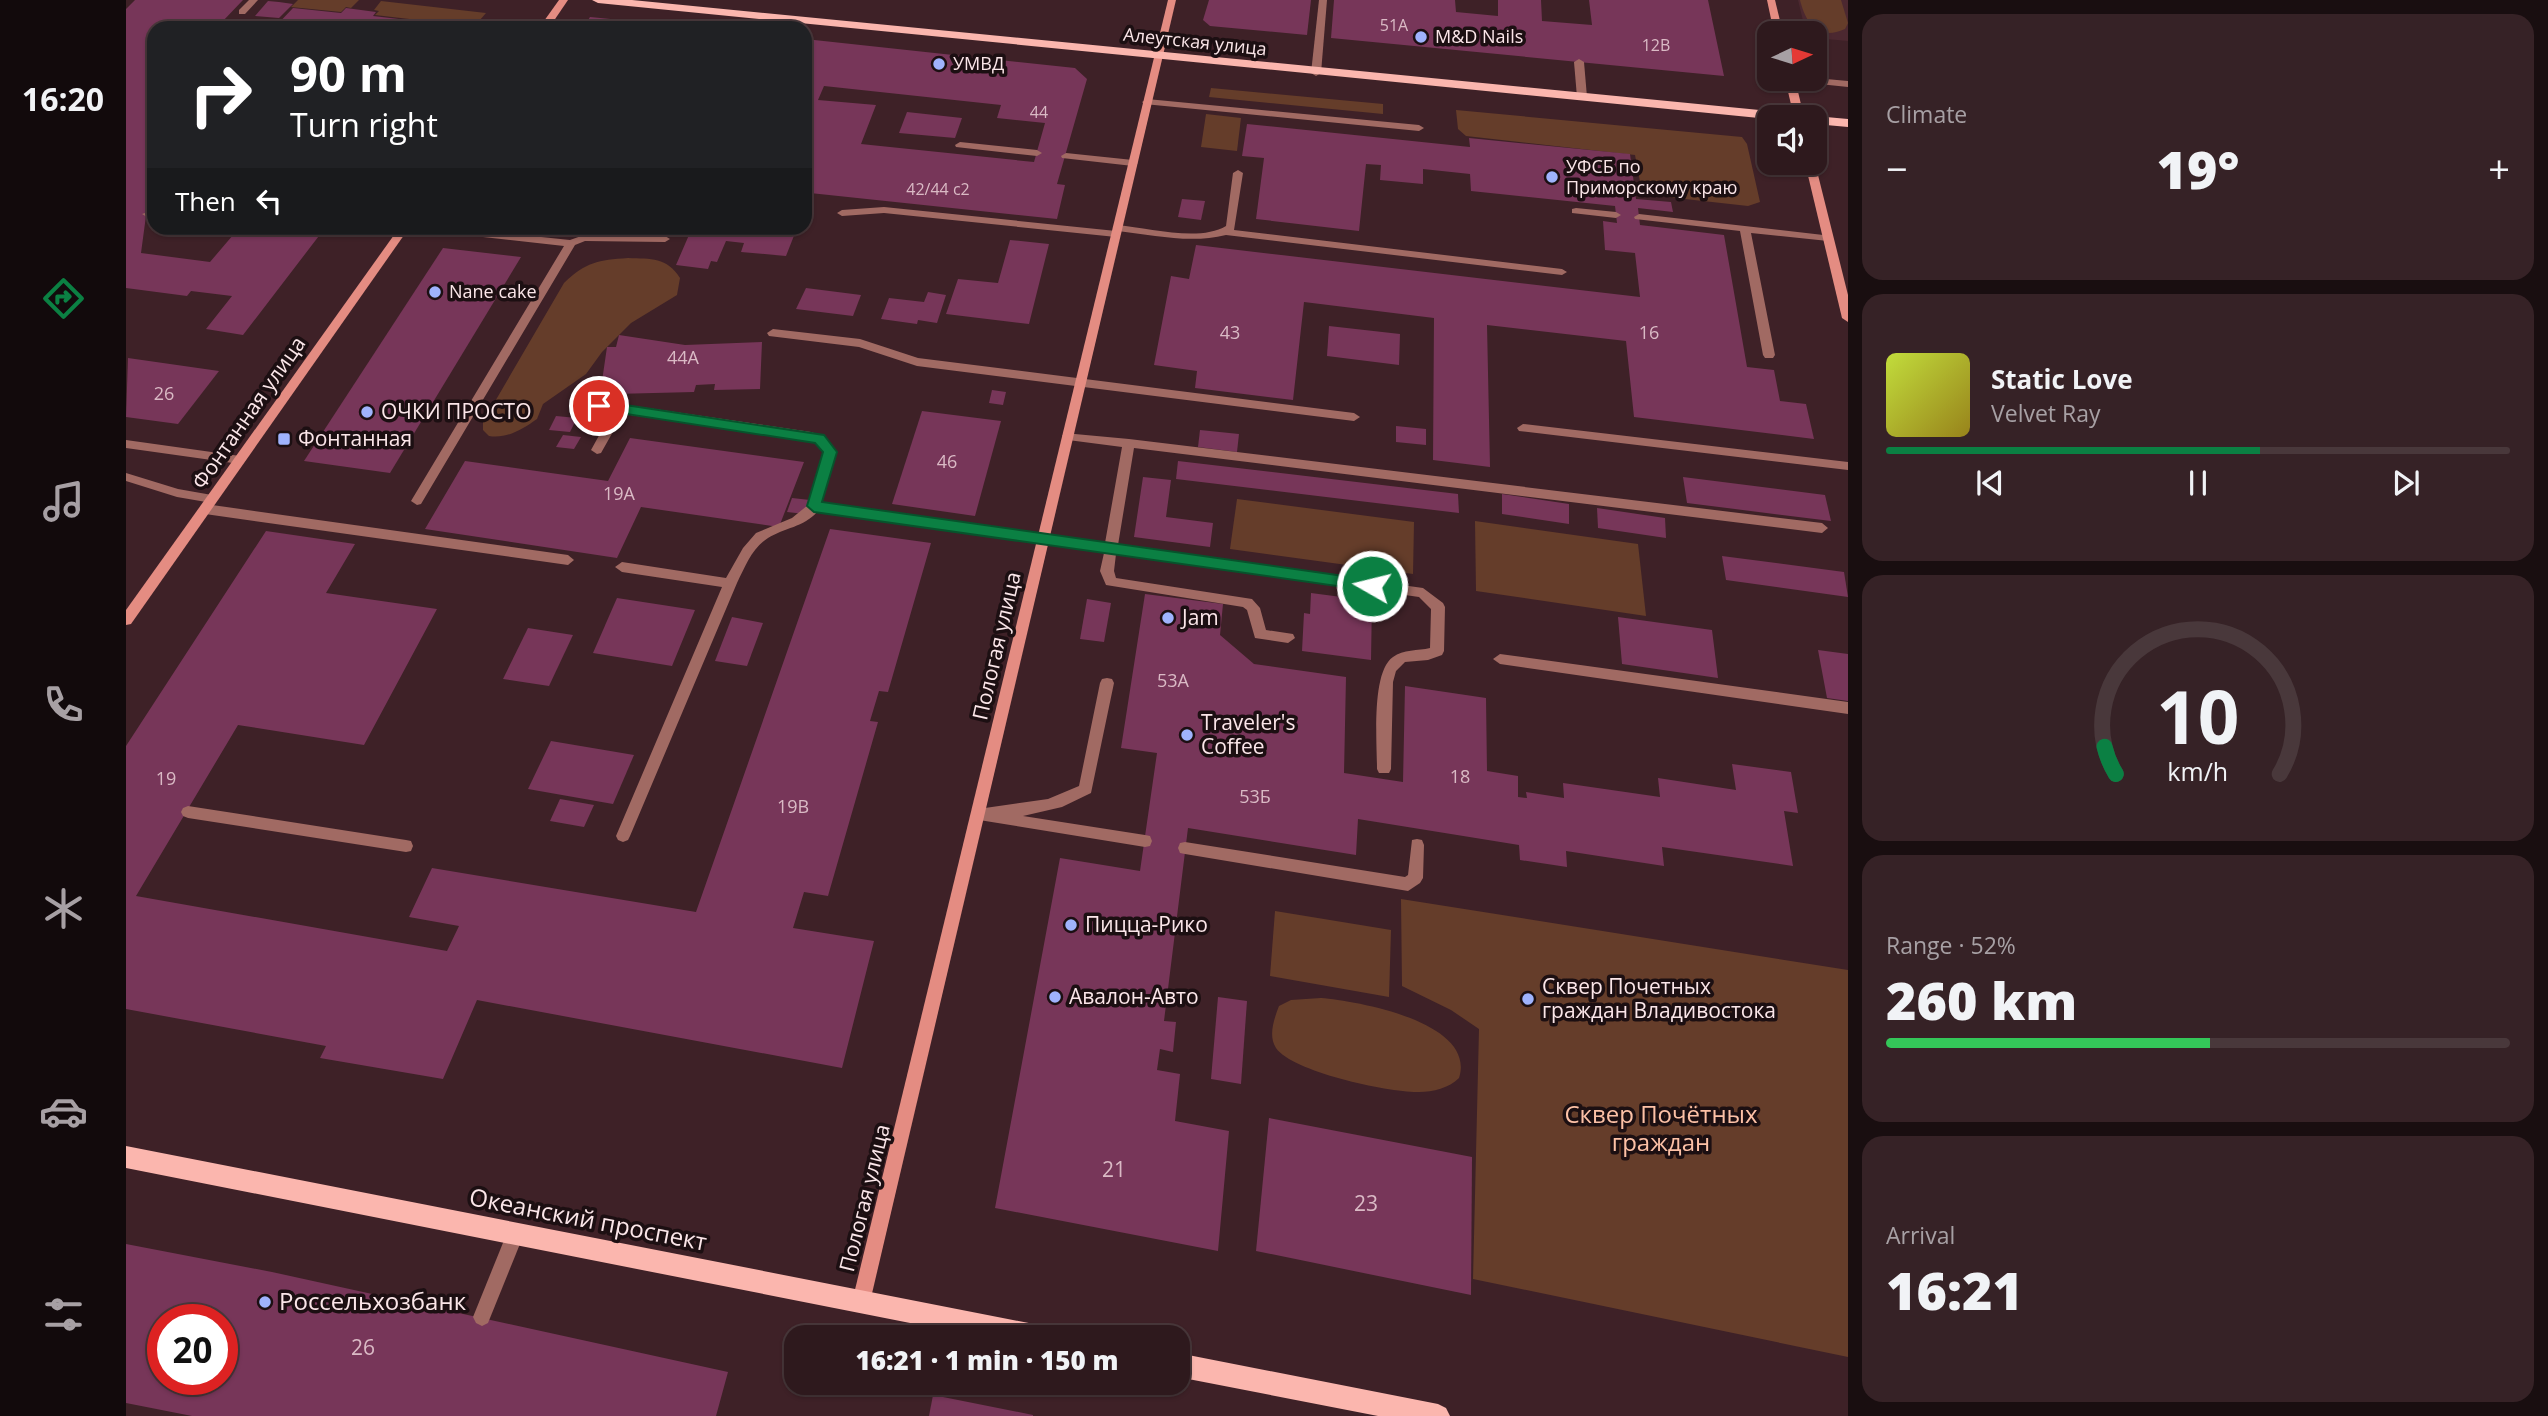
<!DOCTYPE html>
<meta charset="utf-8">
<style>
body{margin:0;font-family:"Open Sans",sans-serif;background:#362226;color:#f1f3f6;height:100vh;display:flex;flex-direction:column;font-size:26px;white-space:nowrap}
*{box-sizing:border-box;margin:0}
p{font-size:23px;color:#a7a0a4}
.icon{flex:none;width:38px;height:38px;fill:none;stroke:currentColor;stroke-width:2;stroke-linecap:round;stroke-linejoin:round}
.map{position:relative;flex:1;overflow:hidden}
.side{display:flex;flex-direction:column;gap:14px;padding:14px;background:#190e10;width:700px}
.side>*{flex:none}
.guide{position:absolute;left:21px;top:21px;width:665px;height:214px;border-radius:21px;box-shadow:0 2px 5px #0004,0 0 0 2px #49383b;background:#202124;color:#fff;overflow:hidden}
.needle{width:46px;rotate:86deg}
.fabs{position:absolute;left:1631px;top:21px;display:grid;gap:14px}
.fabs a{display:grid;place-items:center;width:70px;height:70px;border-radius:14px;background:#2e191d;box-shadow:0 2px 5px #0004,0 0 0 2px #49383b;font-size:35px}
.speed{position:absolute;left:21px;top:1304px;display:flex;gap:14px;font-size:35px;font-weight:700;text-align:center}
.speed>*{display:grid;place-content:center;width:91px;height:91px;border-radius:50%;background:#2e191d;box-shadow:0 2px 5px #0004,0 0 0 2px #49383b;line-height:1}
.speed .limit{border:10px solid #d22;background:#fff;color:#111}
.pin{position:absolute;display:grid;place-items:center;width:60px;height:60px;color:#fff;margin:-30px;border:4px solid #fff;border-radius:50%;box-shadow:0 2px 7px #0007}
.me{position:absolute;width:77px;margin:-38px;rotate:278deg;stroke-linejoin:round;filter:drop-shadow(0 0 5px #0008)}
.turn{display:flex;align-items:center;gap:24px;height:147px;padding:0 28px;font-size:32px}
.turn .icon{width:91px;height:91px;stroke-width:2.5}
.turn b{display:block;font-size:49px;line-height:60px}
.then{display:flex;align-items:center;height:66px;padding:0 28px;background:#0003;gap:14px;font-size:26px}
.big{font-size:52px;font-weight:800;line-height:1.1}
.side .tile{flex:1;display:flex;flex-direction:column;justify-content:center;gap:10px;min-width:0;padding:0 24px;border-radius:21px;background:#362226}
.side .dial{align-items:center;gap:0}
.dial svg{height:182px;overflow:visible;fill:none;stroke:#49383b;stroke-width:7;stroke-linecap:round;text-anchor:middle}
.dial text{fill:#f1f3f6;stroke:none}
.song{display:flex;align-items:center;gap:21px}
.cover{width:84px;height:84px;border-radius:10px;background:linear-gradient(135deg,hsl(70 70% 55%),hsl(50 70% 35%))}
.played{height:7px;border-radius:4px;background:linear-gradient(90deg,#0b8043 60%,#49383b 60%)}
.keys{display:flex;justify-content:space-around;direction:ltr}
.heat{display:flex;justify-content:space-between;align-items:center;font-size:38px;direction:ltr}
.charge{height:10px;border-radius:5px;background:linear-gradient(90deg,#34c759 52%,#49383b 0)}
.trip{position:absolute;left:658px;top:1325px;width:406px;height:70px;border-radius:21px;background:#2e191d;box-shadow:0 2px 5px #0004,0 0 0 2px #49383b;font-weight:800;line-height:70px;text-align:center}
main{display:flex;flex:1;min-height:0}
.tabs{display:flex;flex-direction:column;width:126px;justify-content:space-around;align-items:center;background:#120a0c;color:#a7a0a4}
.tabs .icon{width:49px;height:49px}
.tabs .current{color:#0b8043}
.tabs b{font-size:32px;color:#f1f3f6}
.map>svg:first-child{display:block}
</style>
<main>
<nav class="tabs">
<b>16:20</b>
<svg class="icon current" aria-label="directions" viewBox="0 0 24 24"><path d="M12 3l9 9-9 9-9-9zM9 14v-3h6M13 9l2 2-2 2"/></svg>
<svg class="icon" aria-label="music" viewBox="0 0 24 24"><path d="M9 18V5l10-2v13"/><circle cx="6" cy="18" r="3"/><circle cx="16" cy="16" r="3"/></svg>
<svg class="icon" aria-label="phone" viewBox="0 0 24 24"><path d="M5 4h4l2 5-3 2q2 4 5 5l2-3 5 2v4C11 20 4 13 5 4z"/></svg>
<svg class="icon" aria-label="climate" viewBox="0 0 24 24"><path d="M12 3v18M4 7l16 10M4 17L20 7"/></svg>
<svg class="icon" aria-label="car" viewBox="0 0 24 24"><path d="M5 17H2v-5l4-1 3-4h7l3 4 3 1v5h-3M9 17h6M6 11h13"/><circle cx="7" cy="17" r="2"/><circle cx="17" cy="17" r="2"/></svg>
<svg class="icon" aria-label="filters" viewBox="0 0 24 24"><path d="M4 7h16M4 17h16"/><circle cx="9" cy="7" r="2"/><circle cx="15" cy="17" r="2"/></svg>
</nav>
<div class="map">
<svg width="1722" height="1416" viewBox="0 0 1722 1416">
<rect width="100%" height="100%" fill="#3e2127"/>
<!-- built -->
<path fill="#4c2830" d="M1672 0H1722V41L1689 38V33H1680Z"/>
<!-- green -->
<g fill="#653d2a">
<path d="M172 0H233L225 8 220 7 215 12 165 7Z"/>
<path d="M1674 0H1715L1722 23 1719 29C1692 41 1680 24 1674 0Z"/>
<path d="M255 1 360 13 347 28H329L326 24 249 15 253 11 248 10Z"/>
<path d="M1085 88 1257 104V114L1083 97Z"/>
<path d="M1330 110 1616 137 1621 144 1634 202 1622 206 1523 195 1515 187 1509 155 1340 136 1332 129Z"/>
<path d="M1080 114 1115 118 1111 151 1075 147Z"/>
<path d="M502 258C525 259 541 257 554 278L551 295 505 323 476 352 460 374 417 404 411 419C397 429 381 439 363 436L357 430V422L438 283C460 262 472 260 502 258Z"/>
<path d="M1111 499 1288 522 1287 574 1104 549Z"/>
<path d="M1349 521 1512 544 1520 616 1350 591Z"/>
<path d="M1275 899 1722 970V1357L1347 1279 1353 1029 1325 1010 1276 986Z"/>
<path d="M1149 911 1265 930 1263 997 1144 976Z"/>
<path d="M1195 998C1231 1001 1351 1022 1333 1078 1323 1088 1307 1092 1293 1092 1265 1093 1166 1072 1150 1048 1142 1036 1148 1019 1153 1006L1165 1000Z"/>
</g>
<!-- building -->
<g fill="#773659" fill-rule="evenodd">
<path d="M9 0H117L96 22 108 24 104 28H28V156L15 253 84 262 113 228H199L117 335 80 329 106 296 65 291 61 296 0 288V9Z"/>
<path d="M1083 0H1185L1181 35 1084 26 1077 20Z"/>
<path d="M1208 0H1329L1330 12 1372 16V0H1415L1416 21 1466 25 1463 0H1582L1598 76 1205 38Z"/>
<path d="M142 1 153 2 167 4 153 18 129 16Z"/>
<path d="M167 8 215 13 220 8 250 12 247 16 324 25 326 28H148Z"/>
<path d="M464 17 556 26 555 28H457Z"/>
<path d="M679 39 949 68 961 79 931 184 939 185 931 219 684 193 679 206ZM698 86 875 105 871 118 919 123 908 162 735 144 750 105 692 100Z"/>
<path d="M781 112 836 118 829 138 773 133Z"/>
<path d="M1121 124 1344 147 1343 138 1504 154 1510 199 1545 202 1547 212 1512 208 1514 225 1598 235 1621 367 1648 370 1654 401 1680 404 1688 439 1508 417 1500 341 1361 325 1364 467 1307 460 1308 318 1178 302 1167 400 1069 388 1071 371 1028 365 1045 276 1063 279 1070 245 1514 297 1509 253 1479 250 1477 221 1491 223 1489 206 1345 191 1344 174 1297 169V184L1254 180 1255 165 1240 164 1233 231 1130 219 1138 158 1116 156Z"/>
<path d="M1056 199 1079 201 1075 220 1052 217Z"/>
<path d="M566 228H671L660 256 615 252 618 243 600 241 591 262 585 261 582 269 550 265Z"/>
<path d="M884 240 923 244 903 324 820 314 832 279 872 283Z"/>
<path d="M317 248 395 257 264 473 178 461Z"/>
<path d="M680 288 735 295 727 316 670 309Z"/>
<path d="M802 292 820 295 811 323 792 320 791 324 755 319 763 298 798 302Z"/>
<path d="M1203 326 1274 334 1273 365 1201 356Z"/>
<path d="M493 335 559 345 636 342 634 389 588 390 589 384 570 385 568 392 488 394 489 387 475 388 481 347H490Z"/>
<path d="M2 358 93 371 52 424 0 417Z"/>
<path d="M866 390 880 392 877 405 863 403Z"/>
<path d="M796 411 875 421 849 516 766 504Z"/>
<path d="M430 416 451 418 444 432 423 430Z"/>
<path d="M1270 426 1300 429V445L1270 442Z"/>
<path d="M1074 430 1113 434 1111 452 1072 447Z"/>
<path d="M437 435 455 437 448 449 430 447Z"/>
<path d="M504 438 678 462 653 527 515 507 491 558 299 529 339 461 482 481Z"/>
<path d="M1052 461 1332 494 1333 513 1050 479Z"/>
<path d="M1017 477 1045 480 1040 517 1087 523 1084 547 1008 537Z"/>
<path d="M1557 477 1699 495 1705 521 1561 503Z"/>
<path d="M1376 494 1443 504V524L1376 514Z"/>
<path d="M666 498 684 500 679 514 661 512Z"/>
<path d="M1471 508 1539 518 1540 538 1472 528Z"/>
<path d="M704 529 805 543 762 692 753 691 744 721 752 722 702 896 678 892 667 928 748 941 716 1068 351 1000 317 1079 194 1058 200 1046 0 1009V746L140 531 229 544 200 593 311 609 238 745 112 725 10 896 321 951 333 926 283 917 306 868 570 912Z"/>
<path d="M1596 556 1718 572 1722 597 1600 580Z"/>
<path d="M1185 593 1246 601 1245 660 1176 651 1178 613 1184 614Z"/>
<path d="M1019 594 1097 604 1094 635 1128 664 1220 677 1218 773 1277 782 1279 686 1360 698 1361 771 1392 776V797L1401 798 1400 792 1438 798 1437 783 1534 797 1532 778 1610 790 1606 764 1665 772 1672 813 1658 811 1667 866 1536 847 1538 866 1440 851 1441 867 1394 860 1393 845 1232 819 1230 855 1062 828 1038 1021 1050 1022 1047 1052 1034 1049 1031 1070 1054 1074 1049 1121 1103 1131 1092 1251 869 1208 934 858 1014 871 1031 753 995 748Z"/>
<path d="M491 598 569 610 546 666 467 653Z"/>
<path d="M961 599 985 603 978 642 954 639Z"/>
<path d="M606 617 637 623 621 666 589 661Z"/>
<path d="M1492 617 1586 630 1592 678 1496 664Z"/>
<path d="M402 628 447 635 423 686 377 679Z"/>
<path d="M1692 650 1722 654V701L1701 698Z"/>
<path d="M425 741 508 755 487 804 402 789Z"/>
<path d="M434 799 468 805 458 827 424 821Z"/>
<path d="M1092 997 1121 1001 1115 1084 1085 1079Z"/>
<path d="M1143 1118 1346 1157 1345 1295 1130 1251Z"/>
<path d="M0 1244 146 1272 602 1372 590 1416H66L0 1403ZM37 1320H96V1379H37Z"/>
<path d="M807 1395 907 1415V1416H803Z"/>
</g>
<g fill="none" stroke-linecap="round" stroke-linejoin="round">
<!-- service -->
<g fill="#a16a63" fill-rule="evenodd">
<path d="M123 0H132L119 14H113V10Z"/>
<path d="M1193 0H1201L1195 73 1190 76 1185 73Z"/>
<path d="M1453 59 1458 62 1461 97 1456 100 1451 97 1448 62Z"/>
<path d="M1689 78 1722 81V87L1674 82 1669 79Z"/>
<path d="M1021 99 1293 125 1298 128 1293 131 1018 104 1016 102Z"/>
<path d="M834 142 911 150 916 153 911 156 830 147 829 145Z"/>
<path d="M940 153 1007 160 1012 163 1007 166 936 158 935 156Z"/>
<path d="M1112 170 1117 173 1108 230 1436 269 1441 272 1436 275 1100 235C1064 244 1028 235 992 231L987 228 992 225C1022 228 1074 242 1100 226L1107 173Z"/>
<path d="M758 207 990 231 995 234 990 237 758 213 716 216 711 213 716 210Z"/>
<path d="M1450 208 1490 212 1495 215 1490 218 1446 213V209Z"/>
<path d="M28 210V216L21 217 16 214Z"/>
<path d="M1513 214 1706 236 1707 238 1702 241 1625 233 1649 355 1647 358H1639L1637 355 1614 231 1509 219 1508 217Z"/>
<path d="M298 228H329L444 240 458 235 539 236 544 239 539 242 459 241 449 245 295 504 291 505 285 501 438 246 303 231Z"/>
<path d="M647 329 734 339 792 358 1228 413 1234 417 1228 421 791 366 733 347 643 336 641 333Z"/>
<path d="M453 398 685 432 697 436 710 452 695 504 979 543 996 447 942 440 936 436 938 433 1003 439 1696 523 1702 528 1696 533 1008 448 992 545 1297 588 1317 603 1319 607 1318 651 1316 655 1302 660 1279 662 1270 671 1267 682 1265 769 1263 773H1253L1251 769C1251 743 1245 672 1267 657 1277 649 1292 651 1304 648L1305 609 1293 597 990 554 988 571 990 578 1126 599 1134 608 1140 630 1167 634 1169 638 1162 643 1129 638 1121 610 1117 607 980 585 974 571 978 553 691 512C678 527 658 528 642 538 626 548 619 567 611 583L504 836 502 840 497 842 492 840 490 836 596 587 496 572 489 567 496 562 600 578 617 548 630 533 666 518 682 505 698 453 689 442 683 440 497 414 475 453 471 454 465 450 486 412 449 405 447 402Z"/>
<path d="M1397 424 1722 462V470L1393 431 1391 428Z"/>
<path d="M0 440 114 456 120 460 114 464 0 448Z"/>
<path d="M0 473 52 489 86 495 92 499 86 503 51 497 0 481Z"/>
<path d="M79 504 442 555 448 560 442 565 79 514 73 509Z"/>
<path d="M1374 654 1722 702V714L1374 664 1367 659Z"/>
<path d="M981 678 986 679 988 683 965 793 936 807 897 816 1019 835 1024 836 1026 841 1024 846 1019 847 847 819 845 815 847 811 852 809 922 799 953 786 974 683 976 679Z"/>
<path d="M62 806 280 840 285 841 287 846 285 851 280 852 62 818 57 816 55 812 57 808Z"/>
<path d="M1291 839 1296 840 1298 845 1297 878 1294 883 1282 891 1059 854 1054 853 1052 848 1054 843 1059 842 1279 877 1282 875 1286 840Z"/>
<path d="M389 1225 395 1228 398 1234 362 1323 356 1326 350 1323 347 1317 383 1228Z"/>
</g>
<!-- secondary -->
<g fill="#e48c82" fill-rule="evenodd">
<path d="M433 0H442L423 28H413Z"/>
<path d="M1042 0H1050L744 1302 741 1308 735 1311 729 1308 726 1302Z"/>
<path d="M1641 0H1649L1657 33H1648Z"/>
<path d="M1659 79H1669L1678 117H1668Z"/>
<path d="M1679 163H1689L1722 295V322L1716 318Z"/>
<path d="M273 228H283L5 624 0 625V610Z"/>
</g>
<!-- primary -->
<g fill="#fbb6ae" fill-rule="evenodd">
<path d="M466 0H506L1663 113 1669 117 1643 119 472 3Z"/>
<path d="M1689 116 1722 119V127L1689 124V117H1685Z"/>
<path d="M0 1146 913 1325 921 1329 925 1337H855L0 1168Z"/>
<path d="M1052 1353 1312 1404 1320 1408 1324 1416H1252L1052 1377Z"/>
</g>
</g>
<!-- route -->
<path fill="#0b8043" stroke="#07532c" stroke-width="2" d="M473 401 698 435 711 452 696 502 1246 580 1254 586 1246 591 688 512 681 506 697 452 689 443 468 409V402Z"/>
<!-- markers -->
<g fill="#9fb3fd" stroke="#1c0f12" stroke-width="2.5">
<circle cx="1295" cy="37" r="7"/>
<circle cx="813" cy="64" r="7"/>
<circle cx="1426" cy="177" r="7"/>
<circle cx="309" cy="292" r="7"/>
<circle cx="241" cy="412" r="7"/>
<rect x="151" y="432" width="14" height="14" rx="3.5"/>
<circle cx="1042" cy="618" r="7"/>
<circle cx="1061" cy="735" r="7"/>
<circle cx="945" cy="925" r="7"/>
<circle cx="929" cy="997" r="7"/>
<circle cx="1402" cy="999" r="7"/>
<circle cx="139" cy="1302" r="7"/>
</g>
<g text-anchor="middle" stroke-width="7" stroke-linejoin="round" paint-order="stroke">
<!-- far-number labels -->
<g font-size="16" fill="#dabac5">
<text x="1268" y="31">51А</text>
<text x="1530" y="51">12В</text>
<text x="913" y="118">44</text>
<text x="812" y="195">42/44 с2</text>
</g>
<!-- far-poi labels -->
<g font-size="18" fill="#fbe6e9" stroke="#1c0f12" text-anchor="start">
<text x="1309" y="43">M&amp;D Nails</text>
<text x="827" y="70">УМВД</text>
<text x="1440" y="173">УФСБ по<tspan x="1440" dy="21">Приморскому краю</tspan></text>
<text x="323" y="298">Nane cake</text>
</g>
<!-- far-street labels -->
<g font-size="18" fill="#fbe6e9" stroke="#1c0f12">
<text transform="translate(1069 42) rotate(6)" y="6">Алеутская улица</text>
</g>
<!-- number labels -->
<g font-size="18" fill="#dabac5">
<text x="1104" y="339">43</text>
<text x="1523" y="339">16</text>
<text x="557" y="364">44А</text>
<text x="38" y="400">26</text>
<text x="821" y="468">46</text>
<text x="493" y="500">19А</text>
<text x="1047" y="687">53А</text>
<text x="1334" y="783">18</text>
<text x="40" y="785">19</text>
<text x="1129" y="803">53Б</text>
<text x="667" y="813">19В</text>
</g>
<!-- poi labels -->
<g font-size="21" fill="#fbe6e9" stroke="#1c0f12" text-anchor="start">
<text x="255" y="419">ОЧКИ ПРОСТО</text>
<text x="172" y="446">Фонтанная</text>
<text x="1056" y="625">Jam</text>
<text x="1075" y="730">Traveler's<tspan x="1075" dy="24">Coffee</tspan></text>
<text x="959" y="932">Пицца-Рико</text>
<text x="1416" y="994">Сквер Почетных<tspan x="1416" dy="24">граждан Владивостока</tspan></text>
<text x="943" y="1004">Авалон-Авто</text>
</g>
<!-- street labels -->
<g font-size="21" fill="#fbe6e9" stroke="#1c0f12">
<text transform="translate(123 413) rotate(-55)" y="7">Фонтанная улица</text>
<text transform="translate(871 646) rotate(-77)" y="7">Пологая улица</text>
<text transform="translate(739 1198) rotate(-76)" y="7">Пологая улица</text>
</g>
<!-- near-number labels -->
<g font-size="21" fill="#dabac5">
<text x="988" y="1177">21</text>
<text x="1240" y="1211">23</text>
<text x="237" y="1355">26</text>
</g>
<!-- near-park labels -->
<g font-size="24" fill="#fdc1a6" stroke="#1c0f12">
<text x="1535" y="1123">Сквер Почётных<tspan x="1535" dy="28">граждан</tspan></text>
</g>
<!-- near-street labels -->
<g font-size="24" fill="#fbe6e9" stroke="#1c0f12">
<text transform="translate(462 1220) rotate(11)" y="8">Океанский проспект</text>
</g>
<!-- near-poi labels -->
<g font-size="24" fill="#fbe6e9" stroke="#1c0f12" text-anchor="start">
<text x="153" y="1310">Россельхозбанк</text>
</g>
</g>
</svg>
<div class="fabs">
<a><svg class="needle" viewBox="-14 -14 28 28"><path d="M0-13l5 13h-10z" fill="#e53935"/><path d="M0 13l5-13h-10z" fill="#a7a0a4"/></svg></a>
<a><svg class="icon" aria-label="sound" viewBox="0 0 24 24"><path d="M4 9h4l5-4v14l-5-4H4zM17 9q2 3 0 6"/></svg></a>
</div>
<div class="speed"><div class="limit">20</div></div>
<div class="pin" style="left:473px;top:406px;background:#d93025"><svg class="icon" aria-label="arrive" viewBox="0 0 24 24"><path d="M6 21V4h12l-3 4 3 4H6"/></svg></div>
<svg class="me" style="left:1246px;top:586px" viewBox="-20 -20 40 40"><circle r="17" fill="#0b8043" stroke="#fff" stroke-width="3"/><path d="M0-11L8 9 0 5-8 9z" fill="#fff"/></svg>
<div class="trip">16:21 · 1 min · 150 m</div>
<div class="guide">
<div class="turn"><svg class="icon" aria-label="right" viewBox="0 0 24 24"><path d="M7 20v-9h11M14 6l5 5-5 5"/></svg><div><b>90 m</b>Turn right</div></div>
<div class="then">Then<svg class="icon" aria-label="left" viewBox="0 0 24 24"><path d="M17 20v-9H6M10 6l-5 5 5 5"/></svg></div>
</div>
</div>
<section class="side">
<div class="tile"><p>Climate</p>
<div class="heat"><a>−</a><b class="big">19°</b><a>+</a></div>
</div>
<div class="tile">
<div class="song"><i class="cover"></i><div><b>Static Love</b><p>Velvet Ray</p></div></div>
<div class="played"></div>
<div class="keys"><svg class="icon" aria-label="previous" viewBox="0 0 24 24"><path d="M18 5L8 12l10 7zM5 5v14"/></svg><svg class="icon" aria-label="pause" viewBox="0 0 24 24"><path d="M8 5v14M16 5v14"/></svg><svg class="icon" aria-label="next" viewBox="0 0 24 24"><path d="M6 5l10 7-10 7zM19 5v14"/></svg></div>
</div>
<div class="tile dial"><svg viewBox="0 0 100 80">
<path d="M14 69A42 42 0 1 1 86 69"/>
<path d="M14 69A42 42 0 0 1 9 57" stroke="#0b8043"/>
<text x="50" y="56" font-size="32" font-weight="700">10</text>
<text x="50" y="72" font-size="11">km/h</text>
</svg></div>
<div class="tile"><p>Range · 52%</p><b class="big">260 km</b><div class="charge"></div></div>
<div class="tile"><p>Arrival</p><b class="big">16:21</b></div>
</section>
</main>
